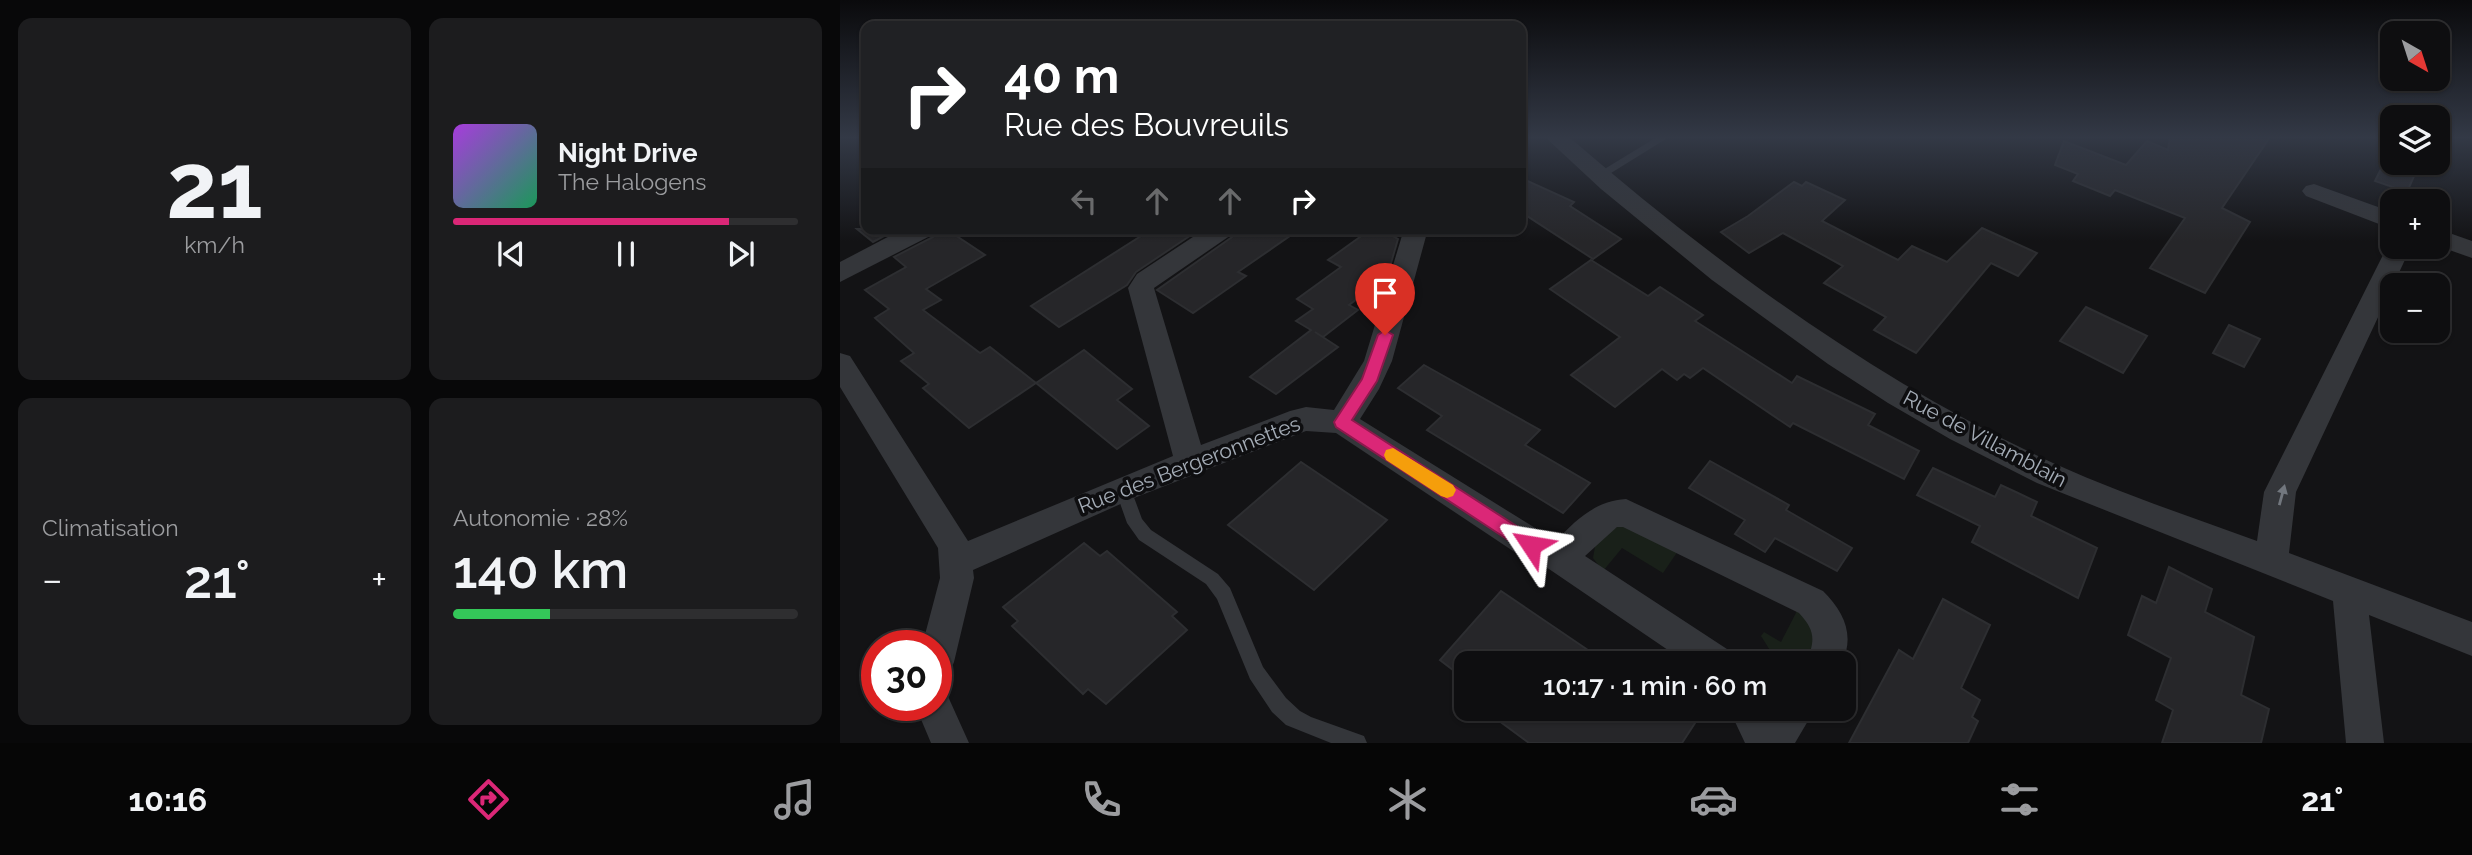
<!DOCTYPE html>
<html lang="fr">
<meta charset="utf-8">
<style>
body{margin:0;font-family:Raleway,sans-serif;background:#1c1c1e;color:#f1f3f6;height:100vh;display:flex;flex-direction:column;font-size:26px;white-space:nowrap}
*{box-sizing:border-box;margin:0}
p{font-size:23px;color:#9b9c9f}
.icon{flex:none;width:38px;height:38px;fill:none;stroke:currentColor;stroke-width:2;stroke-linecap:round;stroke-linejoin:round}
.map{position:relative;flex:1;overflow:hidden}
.drawer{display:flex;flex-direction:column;gap:18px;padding:18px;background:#080809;width:840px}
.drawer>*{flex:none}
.guide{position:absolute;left:21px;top:21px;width:665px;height:214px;border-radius:14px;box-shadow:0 2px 5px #0004,0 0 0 2px #2e2e30;background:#202124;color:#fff;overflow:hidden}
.needle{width:46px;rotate:141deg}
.controls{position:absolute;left:1540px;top:21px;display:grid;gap:14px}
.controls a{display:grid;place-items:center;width:70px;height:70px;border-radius:14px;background:#0e0e10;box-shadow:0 2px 5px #0004,0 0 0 2px #2e2e30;font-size:35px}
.speed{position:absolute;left:21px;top:630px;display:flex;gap:14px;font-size:35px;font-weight:700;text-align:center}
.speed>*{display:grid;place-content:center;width:91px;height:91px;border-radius:50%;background:#0e0e10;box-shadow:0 2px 5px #0004,0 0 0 2px #2e2e30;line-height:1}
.speed .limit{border:10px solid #d22;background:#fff;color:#111}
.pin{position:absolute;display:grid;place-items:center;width:60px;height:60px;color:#fff;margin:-72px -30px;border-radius:50% 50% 50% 0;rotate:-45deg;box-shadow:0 0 7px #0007}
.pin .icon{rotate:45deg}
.me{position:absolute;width:77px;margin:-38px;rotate:303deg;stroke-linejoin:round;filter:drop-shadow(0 0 5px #0008)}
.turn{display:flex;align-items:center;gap:24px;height:147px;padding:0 28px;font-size:32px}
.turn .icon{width:91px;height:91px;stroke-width:2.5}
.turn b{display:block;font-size:49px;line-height:60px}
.lanes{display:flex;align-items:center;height:66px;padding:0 28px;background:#0003;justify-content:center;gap:35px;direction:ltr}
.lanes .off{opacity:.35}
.big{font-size:52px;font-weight:600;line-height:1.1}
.drawer .tile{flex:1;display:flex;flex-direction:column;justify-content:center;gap:10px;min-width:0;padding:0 24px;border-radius:14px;background:#1c1c1e}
.drawer .dial{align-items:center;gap:0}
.dial b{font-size:91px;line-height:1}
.song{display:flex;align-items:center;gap:21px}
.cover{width:84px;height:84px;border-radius:10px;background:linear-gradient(135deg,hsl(280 70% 55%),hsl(150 70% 35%))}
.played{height:7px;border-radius:4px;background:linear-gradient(90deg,#db2777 80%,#2e2e30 80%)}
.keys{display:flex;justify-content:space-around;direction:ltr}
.heat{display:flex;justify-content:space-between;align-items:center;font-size:38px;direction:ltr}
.charge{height:10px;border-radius:5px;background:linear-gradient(90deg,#34c759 28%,#2e2e30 0)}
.drawer .tiles{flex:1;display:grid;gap:18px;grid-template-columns:repeat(2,1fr)}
.trip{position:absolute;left:614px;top:651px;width:402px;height:70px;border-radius:14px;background:#0e0e10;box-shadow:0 2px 5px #0004,0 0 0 2px #2e2e30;font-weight:600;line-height:70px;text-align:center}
.tab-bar{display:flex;height:112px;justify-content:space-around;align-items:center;background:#060606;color:#9b9c9f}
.tab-bar .icon{width:49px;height:49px}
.tab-bar .current{color:#db2777}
.tab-bar b{font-size:32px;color:#f1f3f6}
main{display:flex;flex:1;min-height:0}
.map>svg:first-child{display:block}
</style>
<main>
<section class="drawer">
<div class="tiles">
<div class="tile dial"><b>21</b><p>km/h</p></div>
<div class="tile">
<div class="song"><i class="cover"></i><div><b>Night Drive</b><p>The Halogens</p></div></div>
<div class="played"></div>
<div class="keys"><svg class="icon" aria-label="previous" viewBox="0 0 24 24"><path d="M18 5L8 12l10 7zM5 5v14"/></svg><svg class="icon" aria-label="pause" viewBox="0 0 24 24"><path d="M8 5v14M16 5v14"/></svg><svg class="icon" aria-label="next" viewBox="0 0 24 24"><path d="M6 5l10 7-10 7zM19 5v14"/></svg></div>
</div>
<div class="tile"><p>Climatisation</p>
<div class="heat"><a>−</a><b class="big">21°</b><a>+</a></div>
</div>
<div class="tile"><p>Autonomie · 28%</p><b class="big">140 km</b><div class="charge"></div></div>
</div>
</section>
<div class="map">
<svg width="1632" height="743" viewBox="0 0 1632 743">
<rect width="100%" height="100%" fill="#131315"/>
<!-- green -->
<g fill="#192019">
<path d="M780 525 840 548 823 573 782 548 763 571 753 558 756 541Z"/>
<path d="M959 607 980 637 967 663H938L921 636 924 632 941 642Z"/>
</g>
<!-- building -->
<g fill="#262629" stroke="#2d2e31" stroke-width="2">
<path d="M1330 137H1430L1382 208 1410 222 1365 293 1310 268 1345 218 1275 190 1270 196 1233 181 1238 174 1215 165 1224 141 1286 165 1307 141 1328 150Z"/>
<path d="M1548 155 1552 156V163L1579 165 1567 192 1535 181Z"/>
<path d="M681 178 734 202 730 206 781 239 753 259 681 212Z"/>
<path d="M954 182 962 186 966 182 1005 200 982 221 1058 260 1072 246 1107 262 1142 228 1197 253 1178 276 1151 263 1076 353 1034 330 1046 317 984 283 1003 266 943 233 909 253 881 232 908 216Z"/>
<path d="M17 229H57L33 242Z"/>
<path d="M97 229H106L145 255 86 289 101 300 83 310 140 353 150 347 196 383 244 350 292 389 277 400 309 426 277 449 196 383 129 428 83 388 89 384 61 361 74 353 35 318 49 309 25 290 66 267 54 257 93 237Z"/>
<path d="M312 229H360L296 272 287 285 219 327 191 306Z"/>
<path d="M396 229H460L398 272 406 276 353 313 317 290 392 237Z"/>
<path d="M531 229H540L558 239 547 277 509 305 518 310 483 337 475 332 498 347 436 394 410 377 471 330 456 321 473 309 457 299 501 267 488 260Z"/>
<path d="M751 260 808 296 820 287 863 315 855 321 952 383 957 376 1035 414 1028 425 1079 451 1064 479 953 423 950 427 863 368 850 378 844 374 837 380 822 369 775 407 731 375 780 337 710 289Z"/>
<path d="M1246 307 1307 336 1283 373 1220 341Z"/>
<path d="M1389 325 1420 339 1404 367 1373 353Z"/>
<path d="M584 365 700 430 685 445 750 483 723 513 587 430 602 416 558 388Z"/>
<path d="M870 461 949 505 946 510 1012 548 997 571 935 538 925 552 895 534 905 520 849 488Z"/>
<path d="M461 462 547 520 474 590 388 525Z"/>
<path d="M1093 468 1155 497 1161 485 1178 493 1197 502 1191 516 1257 548 1238 598 1132 542 1140 526 1077 495Z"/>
<path d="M244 543 260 556 267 551 337 612 332 616 347 630 266 704 248 689 243 694 172 626 178 621 163 607Z"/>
<path d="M1329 567 1372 589 1365 612 1414 637 1401 695 1429 709 1421 743H1322L1333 710 1316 700 1331 658 1288 635 1302 596 1316 603Z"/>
<path d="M661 591 767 663H626V680L600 660Z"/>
<path d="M1103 599 1150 625 1121 688 1140 700 1132 717 1138 721 1128 743H1009L1059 650 1073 659Z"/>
<path d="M643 709H833L855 723 842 743H689Z"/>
</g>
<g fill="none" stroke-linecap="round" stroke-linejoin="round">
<!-- lane -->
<g fill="#34363a" fill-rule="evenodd">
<path d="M817 137H829L763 178H755L753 176Z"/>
<path d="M283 482 289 484 302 519 311 530 378 574 390 588 423 667 446 698 460 711 471 717 524 736 527 743H491L446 725 432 712 410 679 377 599 366 584 299 540 287 523 275 489 277 484Z"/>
</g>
<!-- street -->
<g fill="#34363a" fill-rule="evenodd">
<path d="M705 137H729C872 260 1024 373 1196 455 1267 489 1343 514 1417 541L1424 492 1547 247 1552 241V247H1571L1456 492 1449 553 1632 622V656L1529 615 1544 743H1506L1493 601 1197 483 1110 439 1048 403 988 364 872 280 761 189Z"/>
<path d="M1474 184 1552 212V229L1466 196 1462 191 1466 186Z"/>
<path d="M63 229H95L92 235 0 282V262Z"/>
<path d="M365 229H394L391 235 314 288 361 445 450 411 466 407 494 410 524 361 564 229H588L552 361 539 389 520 419 716 541C736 520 755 501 786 499L983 591C1004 612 1015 635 1002 663H966C975 641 976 631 959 613L783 527H777L745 556 890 651 895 663H847L709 569 679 555 496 433 466 431 294 498 133 570 134 578 114 662 109 674 96 679V646H82L100 578 98 548 0 387V353L10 356 128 541 333 456 288 288 297 274Z"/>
<path d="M1598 229 1632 241V258L1598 246Z"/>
<path d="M96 688 106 692 129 743H91L75 705H96Z"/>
<path d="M889 709H927L930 715 935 709H975L955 743H905Z"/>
</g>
</g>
<!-- one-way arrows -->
<defs><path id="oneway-solid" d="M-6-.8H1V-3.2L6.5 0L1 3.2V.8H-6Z" transform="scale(1.75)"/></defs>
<use fill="#72777e" href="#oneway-solid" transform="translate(1442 495) rotate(-75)"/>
<!-- sky -->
<linearGradient id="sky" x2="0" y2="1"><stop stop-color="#0a0a0c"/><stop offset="0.57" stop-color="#333946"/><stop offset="1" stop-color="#333946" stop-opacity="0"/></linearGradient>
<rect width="1632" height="241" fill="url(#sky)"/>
<!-- route -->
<path fill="#db2777" stroke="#8e194d" stroke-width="2" d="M545 330 553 335 537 381 512 420 698 540 701 545 698 551 691 554 685 551 496 427 494 422 522 379 538 335Z"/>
<!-- slow -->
<path fill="#f59e0b" d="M553 448 613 485 616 490 613 496 607 498 601 496 546 460 544 455 546 450Z"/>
<g text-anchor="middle" stroke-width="7" stroke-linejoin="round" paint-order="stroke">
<!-- street labels -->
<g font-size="21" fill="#a4acb6" stroke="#0e0e10">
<text transform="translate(1145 439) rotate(28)" y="7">Rue de Villamblain</text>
<text transform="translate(349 465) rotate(-21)" y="7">Rue des Bergeronnettes</text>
</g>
</g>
</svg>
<div class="controls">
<a><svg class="needle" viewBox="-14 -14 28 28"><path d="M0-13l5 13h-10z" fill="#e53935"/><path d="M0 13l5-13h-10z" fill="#9b9c9f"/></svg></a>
<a><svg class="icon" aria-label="layers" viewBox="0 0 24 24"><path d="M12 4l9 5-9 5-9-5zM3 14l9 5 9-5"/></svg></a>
<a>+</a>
<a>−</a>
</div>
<div class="speed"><div class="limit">30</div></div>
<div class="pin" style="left:545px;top:335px;background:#d93025"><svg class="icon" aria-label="arrive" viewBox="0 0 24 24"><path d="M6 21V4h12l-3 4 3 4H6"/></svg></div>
<svg class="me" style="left:691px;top:545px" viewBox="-20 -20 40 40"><path d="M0-17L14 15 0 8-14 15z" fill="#db2777" stroke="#fff" stroke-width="4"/></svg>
<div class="trip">10:17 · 1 min · 60 m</div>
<div class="guide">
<div class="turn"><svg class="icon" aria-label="right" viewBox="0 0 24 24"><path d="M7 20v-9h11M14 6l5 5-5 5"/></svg><div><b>40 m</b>Rue des Bouvreuils</div></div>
<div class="lanes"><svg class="icon off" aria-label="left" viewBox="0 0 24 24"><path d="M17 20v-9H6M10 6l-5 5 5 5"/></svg><svg class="icon off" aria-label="ahead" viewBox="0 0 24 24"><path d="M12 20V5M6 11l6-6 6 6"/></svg><svg class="icon off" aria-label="ahead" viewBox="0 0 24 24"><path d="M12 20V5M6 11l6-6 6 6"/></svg><svg class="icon" aria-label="right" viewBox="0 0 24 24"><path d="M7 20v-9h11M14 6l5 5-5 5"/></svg></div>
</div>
</div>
</main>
<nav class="tab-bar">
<b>10:16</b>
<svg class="icon current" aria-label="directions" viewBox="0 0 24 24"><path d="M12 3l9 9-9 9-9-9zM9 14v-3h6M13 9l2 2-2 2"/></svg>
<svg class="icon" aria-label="music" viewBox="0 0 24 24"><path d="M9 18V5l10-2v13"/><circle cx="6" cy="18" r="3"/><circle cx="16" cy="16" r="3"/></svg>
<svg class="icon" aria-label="phone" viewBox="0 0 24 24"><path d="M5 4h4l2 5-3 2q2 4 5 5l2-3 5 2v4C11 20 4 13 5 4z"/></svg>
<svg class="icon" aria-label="climate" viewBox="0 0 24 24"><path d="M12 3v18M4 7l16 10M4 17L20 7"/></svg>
<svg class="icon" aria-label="car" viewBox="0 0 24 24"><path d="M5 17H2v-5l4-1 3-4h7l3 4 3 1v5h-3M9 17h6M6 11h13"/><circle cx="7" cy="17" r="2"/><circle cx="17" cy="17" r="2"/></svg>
<svg class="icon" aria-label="filters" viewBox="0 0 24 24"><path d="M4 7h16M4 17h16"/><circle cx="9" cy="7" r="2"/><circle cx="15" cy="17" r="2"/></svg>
<b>21°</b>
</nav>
